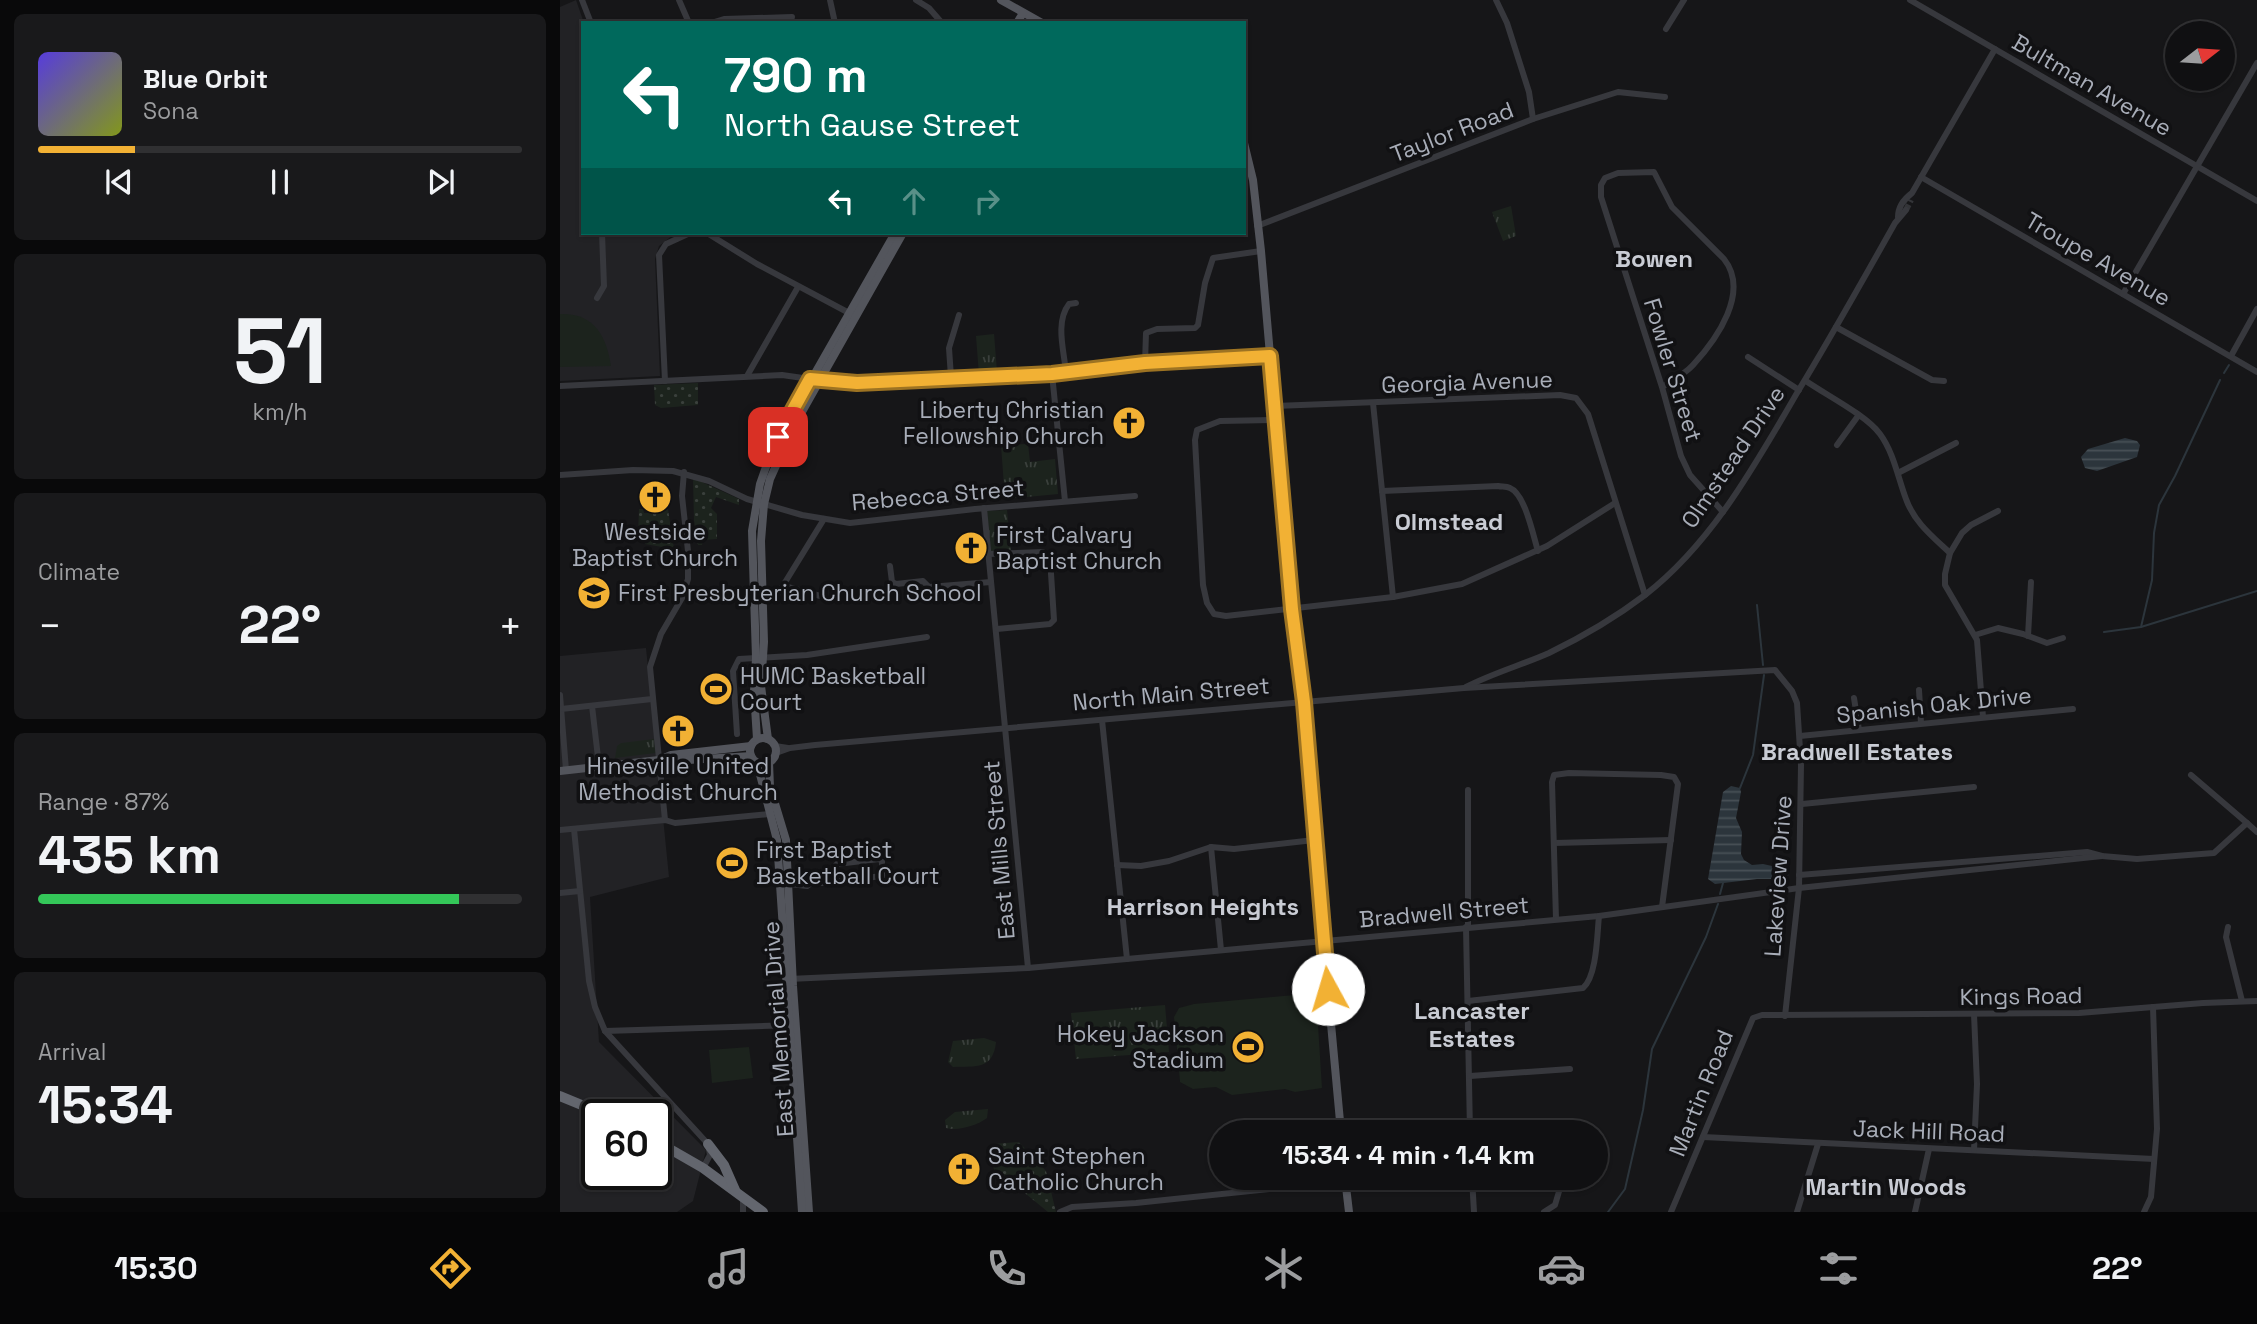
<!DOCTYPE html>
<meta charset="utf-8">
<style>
body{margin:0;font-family:"Space Grotesk",sans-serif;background:#19191b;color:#f1f3f6;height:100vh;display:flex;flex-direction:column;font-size:26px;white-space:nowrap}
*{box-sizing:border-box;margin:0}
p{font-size:23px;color:#9c9d9f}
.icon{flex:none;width:38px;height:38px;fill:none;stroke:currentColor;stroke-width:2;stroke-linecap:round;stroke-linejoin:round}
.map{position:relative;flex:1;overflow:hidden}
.drawer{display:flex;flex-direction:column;gap:14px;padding:14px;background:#09090a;width:560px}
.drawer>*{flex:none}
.guide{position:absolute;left:21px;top:21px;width:665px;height:214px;border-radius:0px;box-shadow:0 2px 5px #0004,0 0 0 2px #303032;background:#00695c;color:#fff;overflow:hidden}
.needle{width:46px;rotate:73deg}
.buttons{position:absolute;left:1605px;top:21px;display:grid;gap:14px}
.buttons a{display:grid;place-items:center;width:70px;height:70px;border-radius:50%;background:#101012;box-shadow:0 2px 5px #0004,0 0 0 2px #303032;font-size:35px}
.speed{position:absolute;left:21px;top:1099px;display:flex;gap:14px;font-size:35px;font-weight:700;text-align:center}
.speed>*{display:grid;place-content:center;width:91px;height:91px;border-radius:50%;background:#101012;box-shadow:0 2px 5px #0004,0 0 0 2px #303032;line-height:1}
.speed .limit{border:4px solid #111;border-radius:10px;background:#fff;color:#111}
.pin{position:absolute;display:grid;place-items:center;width:60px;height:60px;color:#fff;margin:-30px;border-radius:14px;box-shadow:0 4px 10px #0006}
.me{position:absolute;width:77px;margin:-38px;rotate:354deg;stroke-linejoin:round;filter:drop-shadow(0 0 5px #0008)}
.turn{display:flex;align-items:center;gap:24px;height:147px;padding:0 28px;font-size:32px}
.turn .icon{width:91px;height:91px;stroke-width:2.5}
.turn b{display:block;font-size:49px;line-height:60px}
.lanes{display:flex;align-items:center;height:66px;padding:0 28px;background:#0003;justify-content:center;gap:35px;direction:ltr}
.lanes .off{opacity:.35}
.big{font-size:52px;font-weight:700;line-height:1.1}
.drawer .card{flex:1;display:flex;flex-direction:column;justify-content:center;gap:10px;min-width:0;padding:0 24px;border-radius:10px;background:#19191b}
.drawer .dial{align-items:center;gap:0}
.dial b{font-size:91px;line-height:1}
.song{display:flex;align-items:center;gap:21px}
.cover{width:84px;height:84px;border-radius:10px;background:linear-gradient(135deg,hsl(250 70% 55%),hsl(70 70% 35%))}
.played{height:7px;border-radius:4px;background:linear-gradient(90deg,#f2b134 20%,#303032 20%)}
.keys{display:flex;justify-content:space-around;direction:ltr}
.heat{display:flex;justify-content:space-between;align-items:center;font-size:38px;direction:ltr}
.charge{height:10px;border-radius:5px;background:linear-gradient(90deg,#34c759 87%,#303032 0)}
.trip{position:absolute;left:649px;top:1120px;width:399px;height:70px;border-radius:35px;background:#101012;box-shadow:0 2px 5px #0004,0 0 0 2px #303032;font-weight:700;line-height:70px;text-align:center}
.dock{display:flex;height:112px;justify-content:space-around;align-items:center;background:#060607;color:#9c9d9f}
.dock .icon{width:49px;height:49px}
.dock .on{color:#f2b134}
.dock b{font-size:32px;color:#f1f3f6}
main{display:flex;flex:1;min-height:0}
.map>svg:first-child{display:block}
</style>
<main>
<section class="drawer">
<div class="card">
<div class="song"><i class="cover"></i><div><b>Blue Orbit</b><p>Sona</p></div></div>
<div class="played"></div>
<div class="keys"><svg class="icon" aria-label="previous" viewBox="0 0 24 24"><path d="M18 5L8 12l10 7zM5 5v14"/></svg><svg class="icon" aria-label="pause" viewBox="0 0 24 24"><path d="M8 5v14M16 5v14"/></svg><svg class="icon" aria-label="next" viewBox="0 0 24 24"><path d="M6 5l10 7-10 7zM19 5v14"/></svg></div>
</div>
<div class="card dial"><b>51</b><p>km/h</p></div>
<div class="card"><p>Climate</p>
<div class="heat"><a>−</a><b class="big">22°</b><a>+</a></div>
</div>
<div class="card"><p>Range · 87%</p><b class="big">435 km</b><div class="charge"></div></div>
<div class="card"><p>Arrival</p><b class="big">15:34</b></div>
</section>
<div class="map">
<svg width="1697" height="1212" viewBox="0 0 1697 1212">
<defs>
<pattern id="grass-dots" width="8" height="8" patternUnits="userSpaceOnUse" patternTransform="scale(1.75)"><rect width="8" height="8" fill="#1c231d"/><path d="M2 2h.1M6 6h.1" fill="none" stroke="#3a403c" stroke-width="1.8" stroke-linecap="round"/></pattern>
<pattern id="park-tufts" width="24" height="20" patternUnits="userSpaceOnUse" patternTransform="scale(1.75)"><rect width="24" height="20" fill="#1c231d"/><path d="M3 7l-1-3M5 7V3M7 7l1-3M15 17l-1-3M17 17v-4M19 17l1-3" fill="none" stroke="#3a403c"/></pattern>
<pattern id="water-rules" width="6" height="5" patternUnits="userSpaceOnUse" patternTransform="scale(1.75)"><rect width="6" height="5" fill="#2c353c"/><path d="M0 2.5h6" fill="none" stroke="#485056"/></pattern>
</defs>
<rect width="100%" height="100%" fill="#161618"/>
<!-- built -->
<g fill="#222225" fill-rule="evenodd">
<path d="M16 0 24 23 23 233H39V236L48 233H112L113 235 99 246 95 259 100 376 0 381V7Z"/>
<path d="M86 648 109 877 30 897 39 1042 146 1150 133 1201 117 1212H0V656ZM37 1115H96V1174H37Z"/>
</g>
<!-- grass -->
<g fill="url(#grass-dots)">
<path d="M138 383V405L101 408 95 405 94 385Z"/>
<path d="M133 478 179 499V505L156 497 151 508 157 514V539L143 540 142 545H138L134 520Z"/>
<path d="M79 509H83L84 513H90L91 509H108L114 549 85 544V534H78Z"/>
<path d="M459 1142 486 1171 496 1212H488L454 1184 437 1177C433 1167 427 1153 433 1144Z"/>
</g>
<!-- park -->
<g fill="url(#park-tufts)">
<path d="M951 206 956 236 943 241 932 212Z"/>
<path d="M434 334 437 372 419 374 416 336Z"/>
<path d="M468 444 470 462 495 459 498 494 445 499 441 445Z"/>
<path d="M447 510 451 550 431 552 427 511Z"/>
<path d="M94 739 96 753 55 758 57 746 61 743Z"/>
<path d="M605 1005 609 1052 516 1059 511 1013Z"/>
<path d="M424 1038 436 1042C433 1070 416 1066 393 1067L388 1062 393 1041Z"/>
<path d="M428 1109 427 1118C416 1126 398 1131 386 1128L385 1120 395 1112Z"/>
</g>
<!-- pitch -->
<g fill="#1c231d">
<path d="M0 314C35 313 46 336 51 366L0 367Z"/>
<path d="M756 993 762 1088 735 1092 725 1089 672 1095 656 1087 633 1089 620 1082 614 1017 619 1008 634 1004Z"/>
<path d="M189 1047 193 1078 152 1083 149 1050Z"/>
</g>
<!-- water -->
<g fill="url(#water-rules)">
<path d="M1565 438 1577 441 1580 445 1577 457 1537 471 1525 468 1521 457 1528 449Z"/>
<path d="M1171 786 1180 788 1181 792 1176 818 1182 832 1181 854 1184 860 1192 865 1203 864 1226 869 1229 872 1228 876 1224 879H1197L1155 884 1148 879 1163 792Z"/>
</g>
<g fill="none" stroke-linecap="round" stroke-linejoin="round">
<!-- stream -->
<g stroke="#2c353c" stroke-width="2">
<path d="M1664 373 1669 365"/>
<path d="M1197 605 1203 665"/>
<path d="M1581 627 1592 580 1594 533 1599 505 1615 476 1660 380"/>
<path d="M1544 632 1581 627 1697 591"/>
<path d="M1180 788 1193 755 1204 675"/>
<path d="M1160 894 1163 883"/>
<path d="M1048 1212 1065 1189 1083 1110 1092 1049 1146 937 1158 904"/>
</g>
<!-- minor-tunnel -->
<path stroke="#333438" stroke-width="6" stroke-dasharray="6 3" stroke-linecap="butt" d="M1346 210 1351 200"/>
<!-- minor -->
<g stroke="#37383d" stroke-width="6">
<path d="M22 0 31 23"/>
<path d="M119 0 129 23"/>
<path d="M270 0 275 23"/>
<path d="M356 0 369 8 382 23"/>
<path d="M936 0 947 23 969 92 973 119"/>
<path d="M1350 0 1697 201"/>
<path d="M151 23 164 19 232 17"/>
<path d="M1106 29 1124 0"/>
<path d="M1361 177 1697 372"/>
<path d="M1338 217C1338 206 1344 199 1352 193L1435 49"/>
<path d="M697 226 973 119 1058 92 1105 97"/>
<path d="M147 233 197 264 291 314"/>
<path d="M1563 294 1697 63"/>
<path d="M37 298 44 286 42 233"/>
<path d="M1276 327 1372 380 1384 381"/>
<path d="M1671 356 1697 309"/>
<path d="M1188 357 1239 390"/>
<path d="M585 363 586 333 597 329 635 328 638 325 645 283 653 258 701 251"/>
<path d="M506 372C504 351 495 322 509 304L516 303"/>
<path d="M492 374 505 501"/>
<path d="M187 376 238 287"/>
<path d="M391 377 389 348 399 315"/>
<path d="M105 381 99 255 106 244 130 233"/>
<path d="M1246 381C1266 395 1306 415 1320 434 1334 453 1338 478 1346 499 1354 522 1373 537 1390 553"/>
<path d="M0 386 222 375 278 383 353 381 492 374 585 363 710 356"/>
<path d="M1102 387C1113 380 1125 374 1133 365 1157 339 1190 292 1164 259L1112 207 1094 172 1058 173 1045 178 1041 185V197L1102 387 1121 456 1130 475 1163 512"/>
<path d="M813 403 833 597"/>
<path d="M715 406 1000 395 1016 398 1028 414 1085 595"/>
<path d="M715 420 660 421 637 430 635 440 643 585 647 603 654 614 666 616 833 597 902 584 987 546 1055 503"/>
<path d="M1277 445 1298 416"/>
<path d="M1338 473 1396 443"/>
<path d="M0 475 73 470 113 471 149 481 187 499 242 515 290 523 415 509 575 496"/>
<path d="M822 491 938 486C942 487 946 486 950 488 965 494 973 535 978 551"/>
<path d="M424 508 468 968"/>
<path d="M428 554 483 552 490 558 494 620 490 624 437 629"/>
<path d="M330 566 332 582 336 584 363 581 369 587 431 582"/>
<path d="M224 586 264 597"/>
<path d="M203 596 216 597 264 519"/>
<path d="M1415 635 1438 628 1463 634 1487 643 1503 638"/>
<path d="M1468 636 1471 582"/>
<path d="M906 687C933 673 962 665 989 653 1022 637 1056 617 1085 595 1152 543 1195 465 1237 393 1271 337 1303 280 1335 223L1346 210"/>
<path d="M1359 690 1361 723"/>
<path d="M0 695 6 770"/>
<path d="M1294 698 1299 730"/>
<path d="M32 706 39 766"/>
<path d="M1 709 92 699"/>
<path d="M1423 717 1417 640 1385 585V574L1390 553 1402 533 1411 525 1438 511"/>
<path d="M542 720 567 959"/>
<path d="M177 734 173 671 179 659 247 655 367 637"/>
<path d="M1240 736 1513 709"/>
<path d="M215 746 228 748"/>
<path d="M216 753 230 748 255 745 904 688 1215 670 1232 691 1237 703 1241 765 1239 888 1225 1016"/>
<path d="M1631 775 1687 823"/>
<path d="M1242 804 1414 787"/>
<path d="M105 820 90 667 101 634 122 598 128 579V551L122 496 124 472"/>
<path d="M14 829 29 981 35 1007 45 1031 148 1144 150 1155 143 1168"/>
<path d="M0 830 105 820 115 823 210 814"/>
<path d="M994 843 1111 840"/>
<path d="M651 847 661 950"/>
<path d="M557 865 581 866 609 861 651 847 674 849 754 840"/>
<path d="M1239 875 1527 852 1542 856 1577 859 1654 853 1687 823 1697 832"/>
<path d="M230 884 247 886 251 883"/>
<path d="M234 884C246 878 259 886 273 882V868L277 864 319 859 322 861V876L273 882"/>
<path d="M0 893 20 891"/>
<path d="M996 919 992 782 994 775 1009 773 1101 775 1114 777 1118 784 1102 907"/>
<path d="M906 927 910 1132"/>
<path d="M908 927V790"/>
<path d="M1668 927 1666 937 1682 1001"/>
<path d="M229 979 468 968 1039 916 1239 888 1542 856"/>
<path d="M908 1001 1023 988C1037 976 1037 935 1039 916"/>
<path d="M45 1031 232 1025"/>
<path d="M910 1076 1010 1069"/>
<path d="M1143 1137 1594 1159"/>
<path d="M1414 1150 1417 1084 1414 1014"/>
<path d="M912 1178 914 1212"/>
<path d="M183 1212V1198"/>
<path d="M500 1212 512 1207 576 1203 786 1181"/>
<path d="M984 1212 995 1205 1003 1178"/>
<path d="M1111 1212 1193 1018 1202 1015 1519 1013 1643 1003 1697 1001"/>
<path d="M1237 1212 1258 1144"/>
<path d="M1355 1212 1369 1149"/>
<path d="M1584 1212 1591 1197 1597 1129 1593 1007"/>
</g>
<!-- major -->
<g stroke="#53555c" stroke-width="8">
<path d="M441 0 482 23"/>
<path d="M457 23 463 13"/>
<path d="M684 143 693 180 701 251 732 609 744 702 754 840 781 1132"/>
<circle cx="203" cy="751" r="13"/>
<path d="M197 739 194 692 196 658 192 531 200 484 213 447 335 233"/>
<path d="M208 739 201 686 204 642 201 541 204 504 210 479 234 426 343 233"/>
<path d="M102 759 111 755 191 746"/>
<path d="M209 762 210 787 226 840 233 986 249 1212"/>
<path d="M197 763 217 840 242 1212"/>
<path d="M0 771 99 760 113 761 191 756"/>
<path d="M785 1178 789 1212"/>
</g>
<!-- highway -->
<g stroke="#63666e" stroke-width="10">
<path d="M0 1096 46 1115"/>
<path d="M96 1141 143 1168 203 1212"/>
<path d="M148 1144 164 1165 175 1190"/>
</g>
</g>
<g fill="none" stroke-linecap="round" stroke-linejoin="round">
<defs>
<path id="route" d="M218 437 250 379 297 383 492 374 585 363 710 356 732 609 744 702 768 989"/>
</defs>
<!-- route casing -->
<use href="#route" stroke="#9d7322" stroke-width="18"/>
<!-- route -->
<use href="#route" stroke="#f2b134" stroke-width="12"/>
</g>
<!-- icons -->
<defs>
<symbol id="church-disc" viewBox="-11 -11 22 22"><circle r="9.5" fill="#f2b134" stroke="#111113"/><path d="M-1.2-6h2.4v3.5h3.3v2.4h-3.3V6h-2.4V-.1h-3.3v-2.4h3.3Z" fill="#111"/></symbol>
<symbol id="school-disc" viewBox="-11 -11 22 22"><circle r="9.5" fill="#f2b134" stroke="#111113"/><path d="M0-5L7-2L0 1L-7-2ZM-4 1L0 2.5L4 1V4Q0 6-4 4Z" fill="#111"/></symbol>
<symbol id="stadium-disc" viewBox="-11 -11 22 22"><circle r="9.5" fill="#f2b134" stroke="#111113"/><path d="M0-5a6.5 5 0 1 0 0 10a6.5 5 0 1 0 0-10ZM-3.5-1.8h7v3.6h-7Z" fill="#111"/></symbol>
</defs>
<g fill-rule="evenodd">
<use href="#church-disc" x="550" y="404" width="38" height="38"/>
<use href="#church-disc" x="76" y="478" width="38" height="38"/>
<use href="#church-disc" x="392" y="529" width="38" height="38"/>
<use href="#school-disc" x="15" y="574" width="38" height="38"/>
<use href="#stadium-disc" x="137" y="670" width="38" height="38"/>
<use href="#church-disc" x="99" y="712" width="38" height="38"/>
<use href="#stadium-disc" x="153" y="844" width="38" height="38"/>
<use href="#stadium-disc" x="669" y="1028" width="38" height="38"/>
<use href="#church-disc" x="385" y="1150" width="38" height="38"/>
</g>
<g text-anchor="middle" stroke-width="7" stroke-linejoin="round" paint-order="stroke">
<!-- street labels -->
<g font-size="23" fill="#a8adb8" stroke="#111113">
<text transform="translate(1532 85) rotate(30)" y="8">Bultman Avenue</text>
<text transform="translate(892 132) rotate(-21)" y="8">Taylor Road</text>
<text transform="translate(1538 259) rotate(30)" y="8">Troupe Avenue</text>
<text transform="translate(1113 370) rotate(73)" y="8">Fowler Street</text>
<text transform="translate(907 382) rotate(-2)" y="8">Georgia Avenue</text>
<text transform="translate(1173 457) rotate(-56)" y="8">Olmstead Drive</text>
<text transform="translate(378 495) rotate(-5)" y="8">Rebecca Street</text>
<text transform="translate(611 694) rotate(-5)" y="8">North Main Street</text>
<text transform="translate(1374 705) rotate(-6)" y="8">Spanish Oak Drive</text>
<text transform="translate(439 850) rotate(-95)" y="8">East Mills Street</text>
<text transform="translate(1218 876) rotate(-86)" y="8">Lakeview Drive</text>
<text transform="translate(884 912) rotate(-5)" y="8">Bradwell Street</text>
<text transform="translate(1461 996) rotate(-1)" y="8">Kings Road</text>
<text transform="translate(218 1029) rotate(-94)" y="8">East Memorial Drive</text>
<text transform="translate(1141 1093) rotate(-68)" y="8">Martin Road</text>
<text transform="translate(1369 1131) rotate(2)" y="8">Jack Hill Road</text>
</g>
<!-- poi labels -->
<g font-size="23" fill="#a8adb8" stroke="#111113" text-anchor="start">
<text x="544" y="418" text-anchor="end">Liberty Christian<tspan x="544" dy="26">Fellowship Church</tspan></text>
<text x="95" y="540" text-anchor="middle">Westside<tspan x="95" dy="26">Baptist Church</tspan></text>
<text x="436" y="543">First Calvary<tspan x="436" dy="26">Baptist Church</tspan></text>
<text x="58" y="601">First Presbyterian Church School</text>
<text x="180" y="684">HUMC Basketball<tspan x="180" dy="26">Court</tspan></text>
<text x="118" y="774" text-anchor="middle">Hinesville United<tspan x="118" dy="26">Methodist Church</tspan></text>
<text x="196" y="858">First Baptist<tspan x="196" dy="26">Basketball Court</tspan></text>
<text x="664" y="1042" text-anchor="end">Hokey Jackson<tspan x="664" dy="26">Stadium</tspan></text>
<text x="428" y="1164">Saint Stephen<tspan x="428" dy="26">Catholic Church</tspan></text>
</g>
<!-- neighbourhood labels -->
<g font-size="24" font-weight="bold" fill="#c9ccd4" stroke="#111113">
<text x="1094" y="267">Bowen</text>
<text x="889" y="530">Olmstead</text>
<text x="1297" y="760">Bradwell Estates</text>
<text x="643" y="915">Harrison Heights</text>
<text x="912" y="1019">Lancaster<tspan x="912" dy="28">Estates</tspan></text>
<text x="1326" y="1195">Martin Woods</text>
</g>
</g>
</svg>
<div class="buttons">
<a><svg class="needle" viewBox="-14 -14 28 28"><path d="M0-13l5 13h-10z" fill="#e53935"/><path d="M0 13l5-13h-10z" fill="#9c9d9f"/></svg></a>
</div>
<div class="speed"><div class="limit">60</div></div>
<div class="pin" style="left:218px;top:437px;background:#d93025"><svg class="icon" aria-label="arrive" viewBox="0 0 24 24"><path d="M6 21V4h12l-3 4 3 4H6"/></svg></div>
<svg class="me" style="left:768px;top:989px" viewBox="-20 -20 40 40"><circle r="19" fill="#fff"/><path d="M0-13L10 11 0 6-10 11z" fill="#f2b134"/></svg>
<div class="trip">15:34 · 4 min · 1.4 km</div>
<div class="guide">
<div class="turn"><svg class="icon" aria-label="left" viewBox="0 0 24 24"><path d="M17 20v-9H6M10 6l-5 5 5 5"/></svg><div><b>790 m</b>North Gause Street</div></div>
<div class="lanes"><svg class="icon" aria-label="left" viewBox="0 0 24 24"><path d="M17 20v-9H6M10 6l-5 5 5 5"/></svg><svg class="icon off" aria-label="ahead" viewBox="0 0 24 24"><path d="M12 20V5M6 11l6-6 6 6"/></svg><svg class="icon off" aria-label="right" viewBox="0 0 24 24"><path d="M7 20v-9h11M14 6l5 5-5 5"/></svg></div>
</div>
</div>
</main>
<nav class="dock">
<b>15:30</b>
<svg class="icon on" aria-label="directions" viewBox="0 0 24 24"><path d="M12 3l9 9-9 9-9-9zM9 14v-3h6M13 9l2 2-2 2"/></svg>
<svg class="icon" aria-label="music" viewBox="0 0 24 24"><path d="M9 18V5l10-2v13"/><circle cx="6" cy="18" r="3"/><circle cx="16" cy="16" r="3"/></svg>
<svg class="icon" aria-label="phone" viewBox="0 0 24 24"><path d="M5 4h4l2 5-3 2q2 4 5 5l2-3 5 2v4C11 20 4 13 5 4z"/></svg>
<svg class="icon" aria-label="climate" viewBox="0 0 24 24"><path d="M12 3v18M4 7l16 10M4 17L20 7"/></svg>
<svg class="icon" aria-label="car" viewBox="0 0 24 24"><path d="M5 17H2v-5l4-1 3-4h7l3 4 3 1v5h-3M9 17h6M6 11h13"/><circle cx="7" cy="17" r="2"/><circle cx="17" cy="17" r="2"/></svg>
<svg class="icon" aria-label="filters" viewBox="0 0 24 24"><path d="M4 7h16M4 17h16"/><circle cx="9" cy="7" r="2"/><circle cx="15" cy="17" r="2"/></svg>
<b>22°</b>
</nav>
